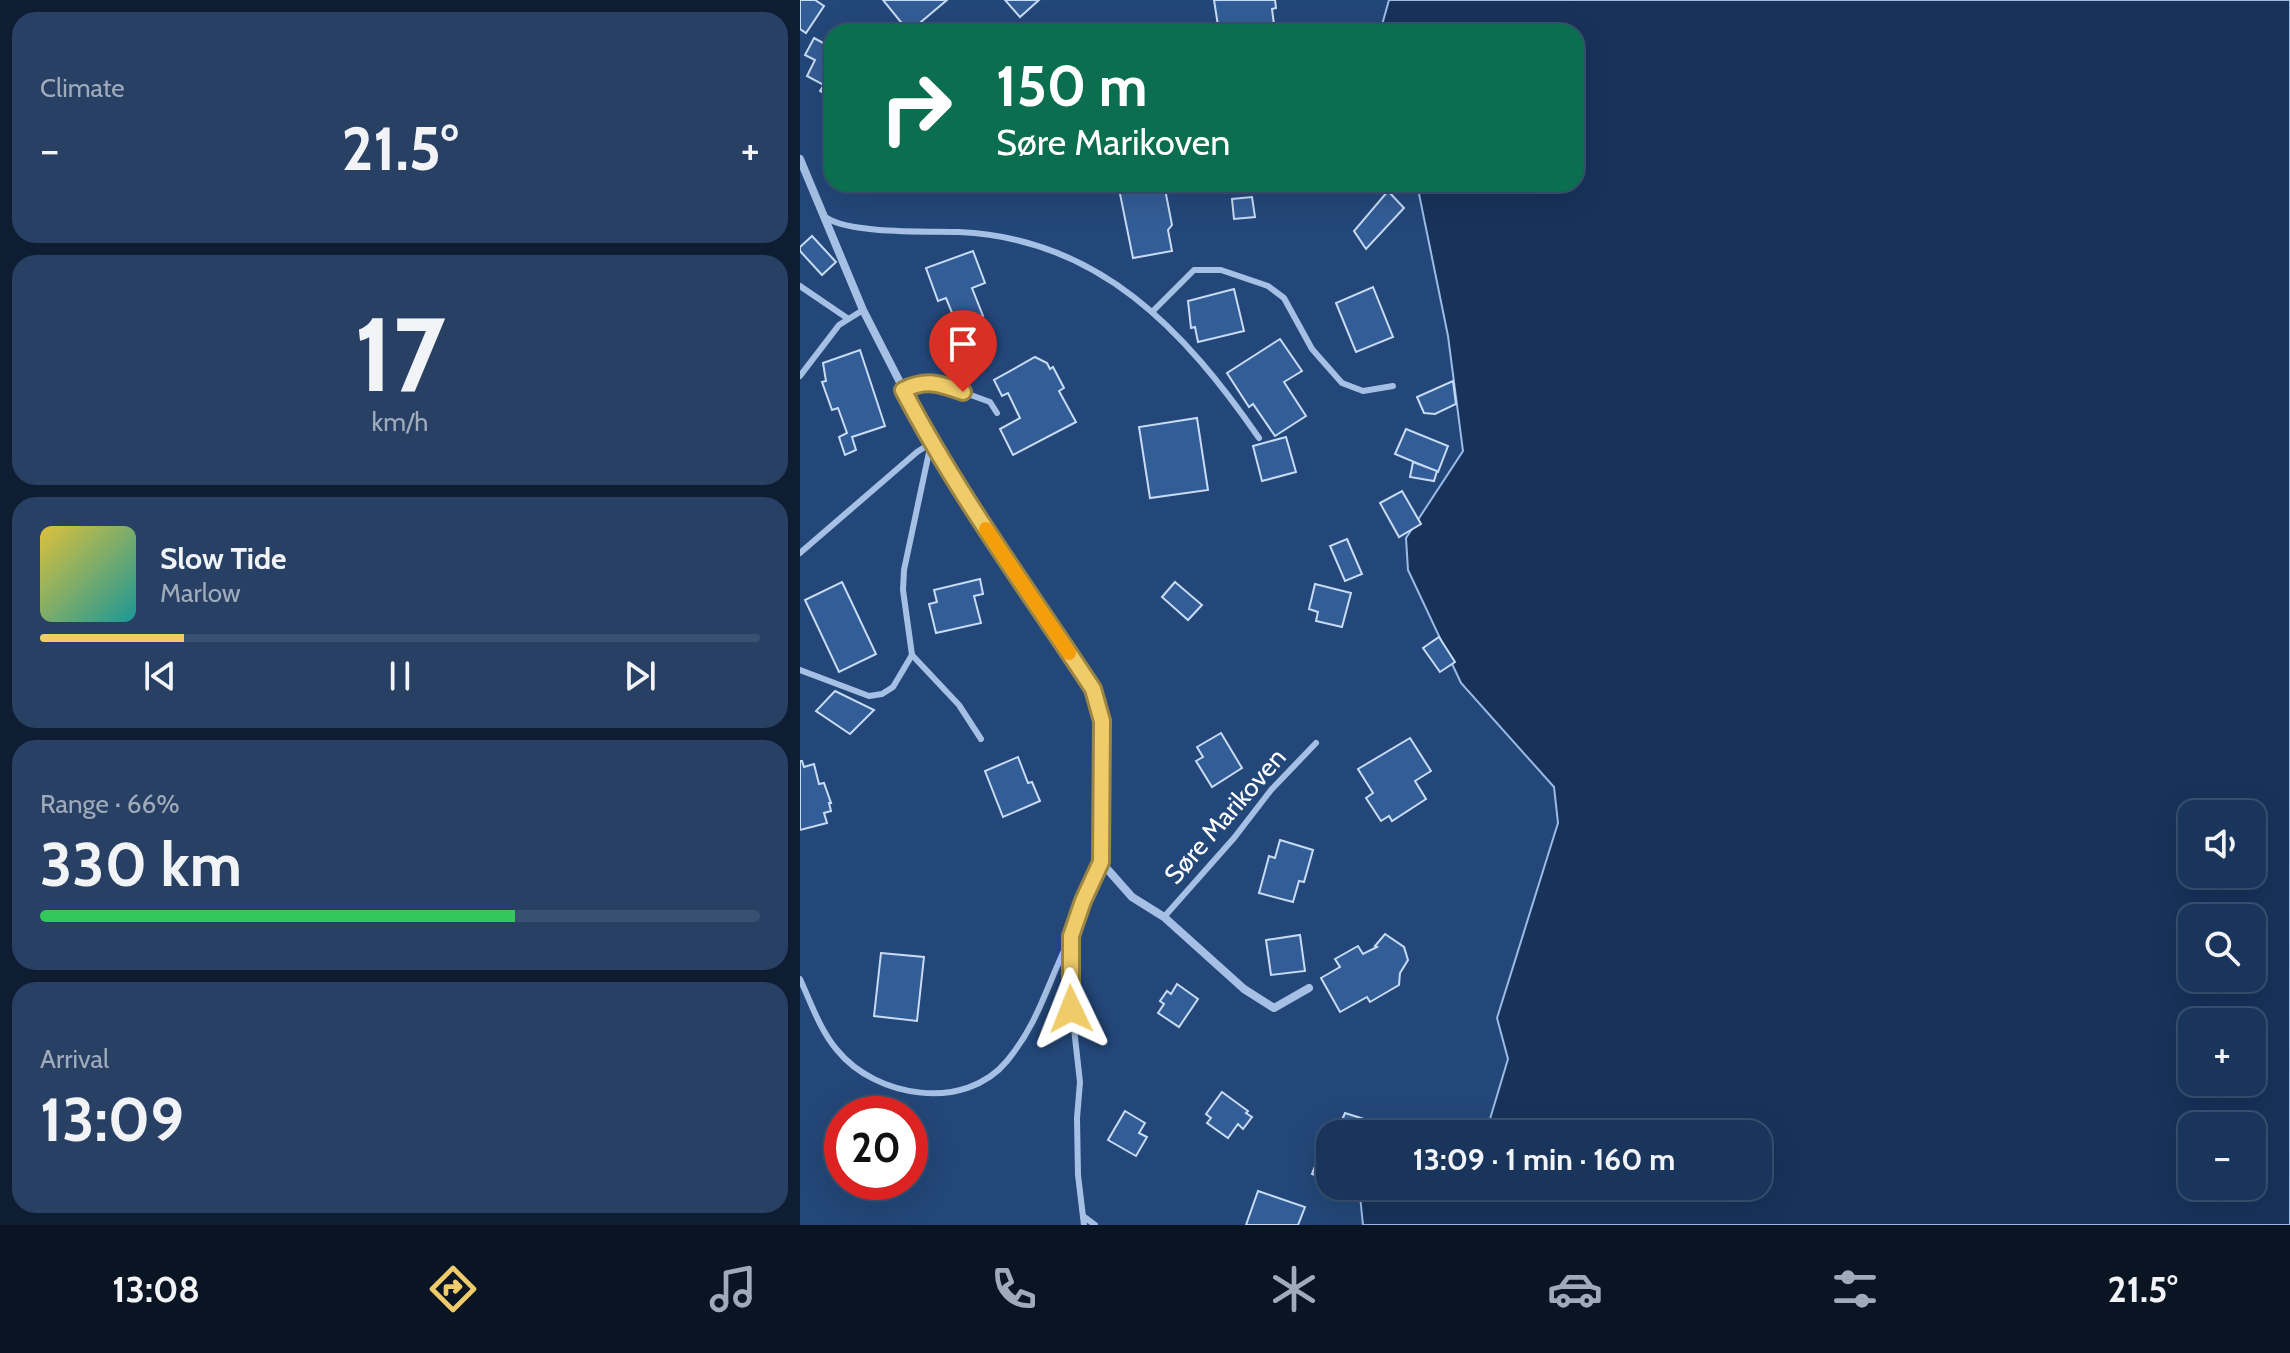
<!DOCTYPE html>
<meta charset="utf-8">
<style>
body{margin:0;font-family:Cabin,sans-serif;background:#274064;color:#f1f3f6;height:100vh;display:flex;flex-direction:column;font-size:30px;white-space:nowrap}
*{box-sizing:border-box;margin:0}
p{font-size:26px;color:#9fabbb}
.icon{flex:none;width:44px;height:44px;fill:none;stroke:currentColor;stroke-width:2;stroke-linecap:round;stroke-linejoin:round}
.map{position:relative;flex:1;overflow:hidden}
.panel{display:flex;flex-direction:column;gap:12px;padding:12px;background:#0e1d32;width:800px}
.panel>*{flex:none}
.hud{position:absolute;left:24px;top:24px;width:760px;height:168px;border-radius:24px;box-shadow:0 8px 32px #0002,0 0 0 2px #385071;background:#0b6e4f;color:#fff;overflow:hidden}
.fabs{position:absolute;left:1378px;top:800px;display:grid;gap:16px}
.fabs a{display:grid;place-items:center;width:88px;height:88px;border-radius:16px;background:#1a355b;box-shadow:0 8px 32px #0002,0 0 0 2px #385071;font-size:40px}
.speed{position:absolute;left:24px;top:1096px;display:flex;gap:16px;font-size:40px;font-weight:700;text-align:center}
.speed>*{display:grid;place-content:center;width:104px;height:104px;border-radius:50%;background:#1a355b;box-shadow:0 8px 32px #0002,0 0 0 2px #385071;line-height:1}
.speed .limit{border:12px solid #d22;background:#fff;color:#111}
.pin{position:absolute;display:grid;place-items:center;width:68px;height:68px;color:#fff;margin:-82px -34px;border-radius:50% 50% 50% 0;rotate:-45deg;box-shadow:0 0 8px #0007}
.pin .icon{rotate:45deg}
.me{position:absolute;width:88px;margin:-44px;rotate:358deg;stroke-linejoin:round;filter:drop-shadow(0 0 6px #0008)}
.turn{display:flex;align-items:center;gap:28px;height:168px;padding:0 40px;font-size:36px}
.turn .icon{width:104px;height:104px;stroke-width:2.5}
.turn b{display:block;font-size:56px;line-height:68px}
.big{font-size:60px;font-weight:800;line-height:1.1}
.panel .widget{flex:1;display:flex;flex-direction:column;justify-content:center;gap:12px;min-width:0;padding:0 28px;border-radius:24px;background:#274064}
.panel .dial{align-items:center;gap:0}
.dial b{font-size:104px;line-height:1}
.song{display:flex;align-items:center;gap:24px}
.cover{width:96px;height:96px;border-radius:12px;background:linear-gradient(135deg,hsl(50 70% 55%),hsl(180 70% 35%))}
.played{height:8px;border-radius:4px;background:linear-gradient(90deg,#efcc69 20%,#385071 20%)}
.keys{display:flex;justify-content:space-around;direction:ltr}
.heat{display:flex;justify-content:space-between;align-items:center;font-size:44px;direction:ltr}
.charge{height:12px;border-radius:6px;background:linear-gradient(90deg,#34c759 66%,#385071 0)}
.trip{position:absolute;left:516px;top:1120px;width:456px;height:80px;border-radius:24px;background:#1a355b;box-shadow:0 8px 32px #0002,0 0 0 2px #385071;font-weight:800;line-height:80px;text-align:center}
.dock{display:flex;height:128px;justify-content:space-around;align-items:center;background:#0a1524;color:#9fabbb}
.dock .icon{width:56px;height:56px}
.dock .active{color:#efcc69}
.dock b{font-size:36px;color:#f1f3f6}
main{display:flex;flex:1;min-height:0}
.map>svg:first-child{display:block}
</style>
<main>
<section class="panel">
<div class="widget"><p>Climate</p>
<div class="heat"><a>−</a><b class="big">21.5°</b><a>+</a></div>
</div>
<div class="widget dial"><b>17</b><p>km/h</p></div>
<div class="widget">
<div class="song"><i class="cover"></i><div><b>Slow Tide</b><p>Marlow</p></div></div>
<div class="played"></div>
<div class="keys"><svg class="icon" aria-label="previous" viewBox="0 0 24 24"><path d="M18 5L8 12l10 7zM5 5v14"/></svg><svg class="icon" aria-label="pause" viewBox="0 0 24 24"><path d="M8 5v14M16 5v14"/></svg><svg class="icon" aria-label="next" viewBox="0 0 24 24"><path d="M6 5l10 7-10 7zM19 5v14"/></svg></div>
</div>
<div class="widget"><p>Range · 66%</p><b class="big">330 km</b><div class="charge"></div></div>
<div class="widget"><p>Arrival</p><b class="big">13:09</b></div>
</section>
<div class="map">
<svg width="1490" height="1225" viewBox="0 0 1490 1225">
<rect width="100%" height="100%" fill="#234779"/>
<!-- water -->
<path fill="#18325a" stroke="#99bbe5" stroke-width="2" fill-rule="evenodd" d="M589 0H1490V1225H563L559 1186H958V1134H681L687 1129 708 1059 697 1018 758 823 754 787 661 683 608 570 606 538 663 451 648 336 617 184H776V32H580ZM1392 814H1452V874H1392ZM1392 918H1452V978H1392ZM1392 1022H1452V1082H1392ZM1392 1126H1452V1186H1392Z"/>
<!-- building -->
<g fill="#335d96" stroke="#c8dbf4" stroke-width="2">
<path d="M0 0H15L24 6 6 33 0 29Z"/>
<path d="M83 0H147L109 32Z"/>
<path d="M205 0H239L220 17Z"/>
<path d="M414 0H475L476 8 472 9 475 32H419Z"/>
<path d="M14 38 25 44 27 39 32 42V98L20 91 24 85 7 76 15 60 5 55Z"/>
<path d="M318 184H364L372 225 368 230 372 251 333 258Z"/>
<path d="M588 191 604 208 566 249 554 231Z"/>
<path d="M452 197 455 217 434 219 432 199Z"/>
<path d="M12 236 36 262 22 275 0 251V247Z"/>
<path d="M173 251 185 283 172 288 183 316 157 325 146 298 138 301 126 268Z"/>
<path d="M573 287 593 337 556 352 536 303Z"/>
<path d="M434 289 444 331 398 342 395 327 391 328 388 301Z"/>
<path d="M480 339 502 371 484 382 506 416 475 436 453 404 449 407 427 373Z"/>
<path d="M60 350 85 426 52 437 56 450 45 455 39 437 47 433 38 408 32 410 22 382 26 381 23 363Z"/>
<path d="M235 357 247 363 250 369 253 367 264 388 259 391 276 422 213 455 200 429 220 418 208 393 202 396 194 380Z"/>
<path d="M653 381 656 404 635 414 624 413 617 397Z"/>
<path d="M397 418 408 490 350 498 339 427Z"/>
<path d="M606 429 648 446 638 472 595 454Z"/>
<path d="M486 437 496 472 462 481 453 446Z"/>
<path d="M613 462 637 471 634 481 610 477Z"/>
<path d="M602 491 621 524 599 537 580 503Z"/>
<path d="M547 539 562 574 545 581 530 546Z"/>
<path d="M180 579 183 594 174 596 181 623 136 633 129 604 137 602 134 590Z"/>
<path d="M42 582 76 654 39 672 5 600Z"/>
<path d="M375 582 402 605 388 620 362 597Z"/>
<path d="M515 584 551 593 542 627 516 621 518 612 509 609Z"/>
<path d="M639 637 655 662 640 672 623 648Z"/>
<path d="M35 691 74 710 50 734 16 711Z"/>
<path d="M421 733 442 768 412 787 396 761 403 757 397 747Z"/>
<path d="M610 738 631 771 615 781 626 799 592 821 589 816 581 821 566 798 573 793 558 769Z"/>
<path d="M218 757 228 783 232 782 240 801 203 817 185 771Z"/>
<path d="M0 761H2L4 767 14 764 19 784 24 783 31 803H29L31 811 24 813 27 823 0 830Z"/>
<path d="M480 840 513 850 504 882 499 881 493 902 459 893 469 856 475 858Z"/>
<path d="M585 934 604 947 608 960 600 973 599 985 570 1002 567 997 540 1012 521 978 540 967 535 959 558 946 563 954 577 947 575 946Z"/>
<path d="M500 935 505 971 471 975 466 940Z"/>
<path d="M81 953 124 957 117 1021 74 1016Z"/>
<path d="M377 984 398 999 379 1027 358 1013 364 1004 360 1001 367 991 371 994Z"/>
<path d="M422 1092 448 1111 446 1113 452 1117 443 1129 438 1124 428 1138 407 1123 411 1118 406 1114Z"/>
<path d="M325 1111 345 1123 339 1133 347 1137 336 1156 308 1140Z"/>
<path d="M545 1113 589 1127 587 1134H536Z"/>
<path d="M523 1146 530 1149V1181L512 1174Z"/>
<path d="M458 1191 505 1207 498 1225H446Z"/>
</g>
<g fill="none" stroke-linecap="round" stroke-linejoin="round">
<!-- service -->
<g stroke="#a5c0e4" stroke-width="6">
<path d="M27 218C52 234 128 231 159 232 299 238 385 331 459 438"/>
<path d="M0 286 47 318"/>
<path d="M352 312 394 270H421L468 286 484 298 512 349 542 383 563 391 593 386"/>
<path d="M0 376 39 325 63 310"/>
<path d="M103 390 125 381 135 382 190 402 197 413"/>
<path d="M0 553 117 452 131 443"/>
<path d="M112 655 159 705 181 739"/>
<path d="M0 670 69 696 82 694 93 687 112 655 103 590 104 570 131 443"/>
<path d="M364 917 434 838 471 790 516 743"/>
<path d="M0 979C11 1003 20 1030 37 1050 76 1098 165 1112 207 1061 240 1021 248 981 271 936"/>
<path d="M283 1216 295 1225"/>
<path d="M284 1225 278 1175 277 1118 280 1082 269 984 271 936 283 901 301 862"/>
</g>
<!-- minor -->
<path stroke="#a5c0e4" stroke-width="8" d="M0 159 63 310 131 443 207 563 293 689 302 721 301 862 332 897 364 917 444 989 474 1008 509 988"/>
</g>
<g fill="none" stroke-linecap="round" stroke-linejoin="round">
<defs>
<path id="route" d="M163 392C139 383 126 379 103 390 158 495 228 590 293 689L302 721 301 862 283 901 271 936V1009"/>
</defs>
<!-- route casing -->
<use href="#route" stroke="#9b8544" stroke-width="20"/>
<!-- route -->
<use href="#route" stroke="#efcc69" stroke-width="14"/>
<!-- slow -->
<path stroke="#f59e0b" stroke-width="14" d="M186 529 269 653"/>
</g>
<g text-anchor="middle" stroke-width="8" stroke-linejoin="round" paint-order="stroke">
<!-- street labels -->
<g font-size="26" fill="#fff" stroke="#234779">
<text transform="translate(425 816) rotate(-49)" y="9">Søre Marikoven</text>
</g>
</g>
</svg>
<div class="fabs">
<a><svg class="icon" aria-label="sound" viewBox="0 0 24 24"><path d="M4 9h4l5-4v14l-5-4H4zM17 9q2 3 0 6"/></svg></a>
<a><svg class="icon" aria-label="search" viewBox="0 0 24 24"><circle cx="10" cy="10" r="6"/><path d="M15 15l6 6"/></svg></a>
<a>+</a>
<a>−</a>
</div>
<div class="speed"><div class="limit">20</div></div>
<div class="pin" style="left:163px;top:392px;background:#d93025"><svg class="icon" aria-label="arrive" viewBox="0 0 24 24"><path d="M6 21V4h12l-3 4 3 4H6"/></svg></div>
<svg class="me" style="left:271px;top:1009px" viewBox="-20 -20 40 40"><path d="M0-17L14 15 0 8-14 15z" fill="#efcc69" stroke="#fff" stroke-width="4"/></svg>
<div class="trip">13:09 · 1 min · 160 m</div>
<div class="hud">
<div class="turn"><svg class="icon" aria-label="right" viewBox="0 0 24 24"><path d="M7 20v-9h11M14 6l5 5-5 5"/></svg><div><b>150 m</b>Søre Marikoven</div></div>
</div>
</div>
</main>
<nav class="dock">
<b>13:08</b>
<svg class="icon active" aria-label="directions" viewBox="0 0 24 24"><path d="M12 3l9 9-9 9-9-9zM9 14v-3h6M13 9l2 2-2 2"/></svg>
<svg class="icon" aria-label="music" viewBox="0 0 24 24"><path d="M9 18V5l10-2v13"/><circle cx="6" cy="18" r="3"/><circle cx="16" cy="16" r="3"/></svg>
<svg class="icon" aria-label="phone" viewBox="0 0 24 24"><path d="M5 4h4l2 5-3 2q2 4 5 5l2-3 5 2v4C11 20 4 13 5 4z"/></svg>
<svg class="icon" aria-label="climate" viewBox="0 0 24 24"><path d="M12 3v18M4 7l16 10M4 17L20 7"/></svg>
<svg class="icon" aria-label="car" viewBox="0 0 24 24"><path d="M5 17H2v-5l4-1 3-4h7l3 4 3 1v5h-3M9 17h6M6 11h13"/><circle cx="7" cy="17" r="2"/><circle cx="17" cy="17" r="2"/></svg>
<svg class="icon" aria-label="filters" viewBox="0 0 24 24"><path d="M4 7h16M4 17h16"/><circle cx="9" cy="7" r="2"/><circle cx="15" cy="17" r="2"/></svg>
<b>21.5°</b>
</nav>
